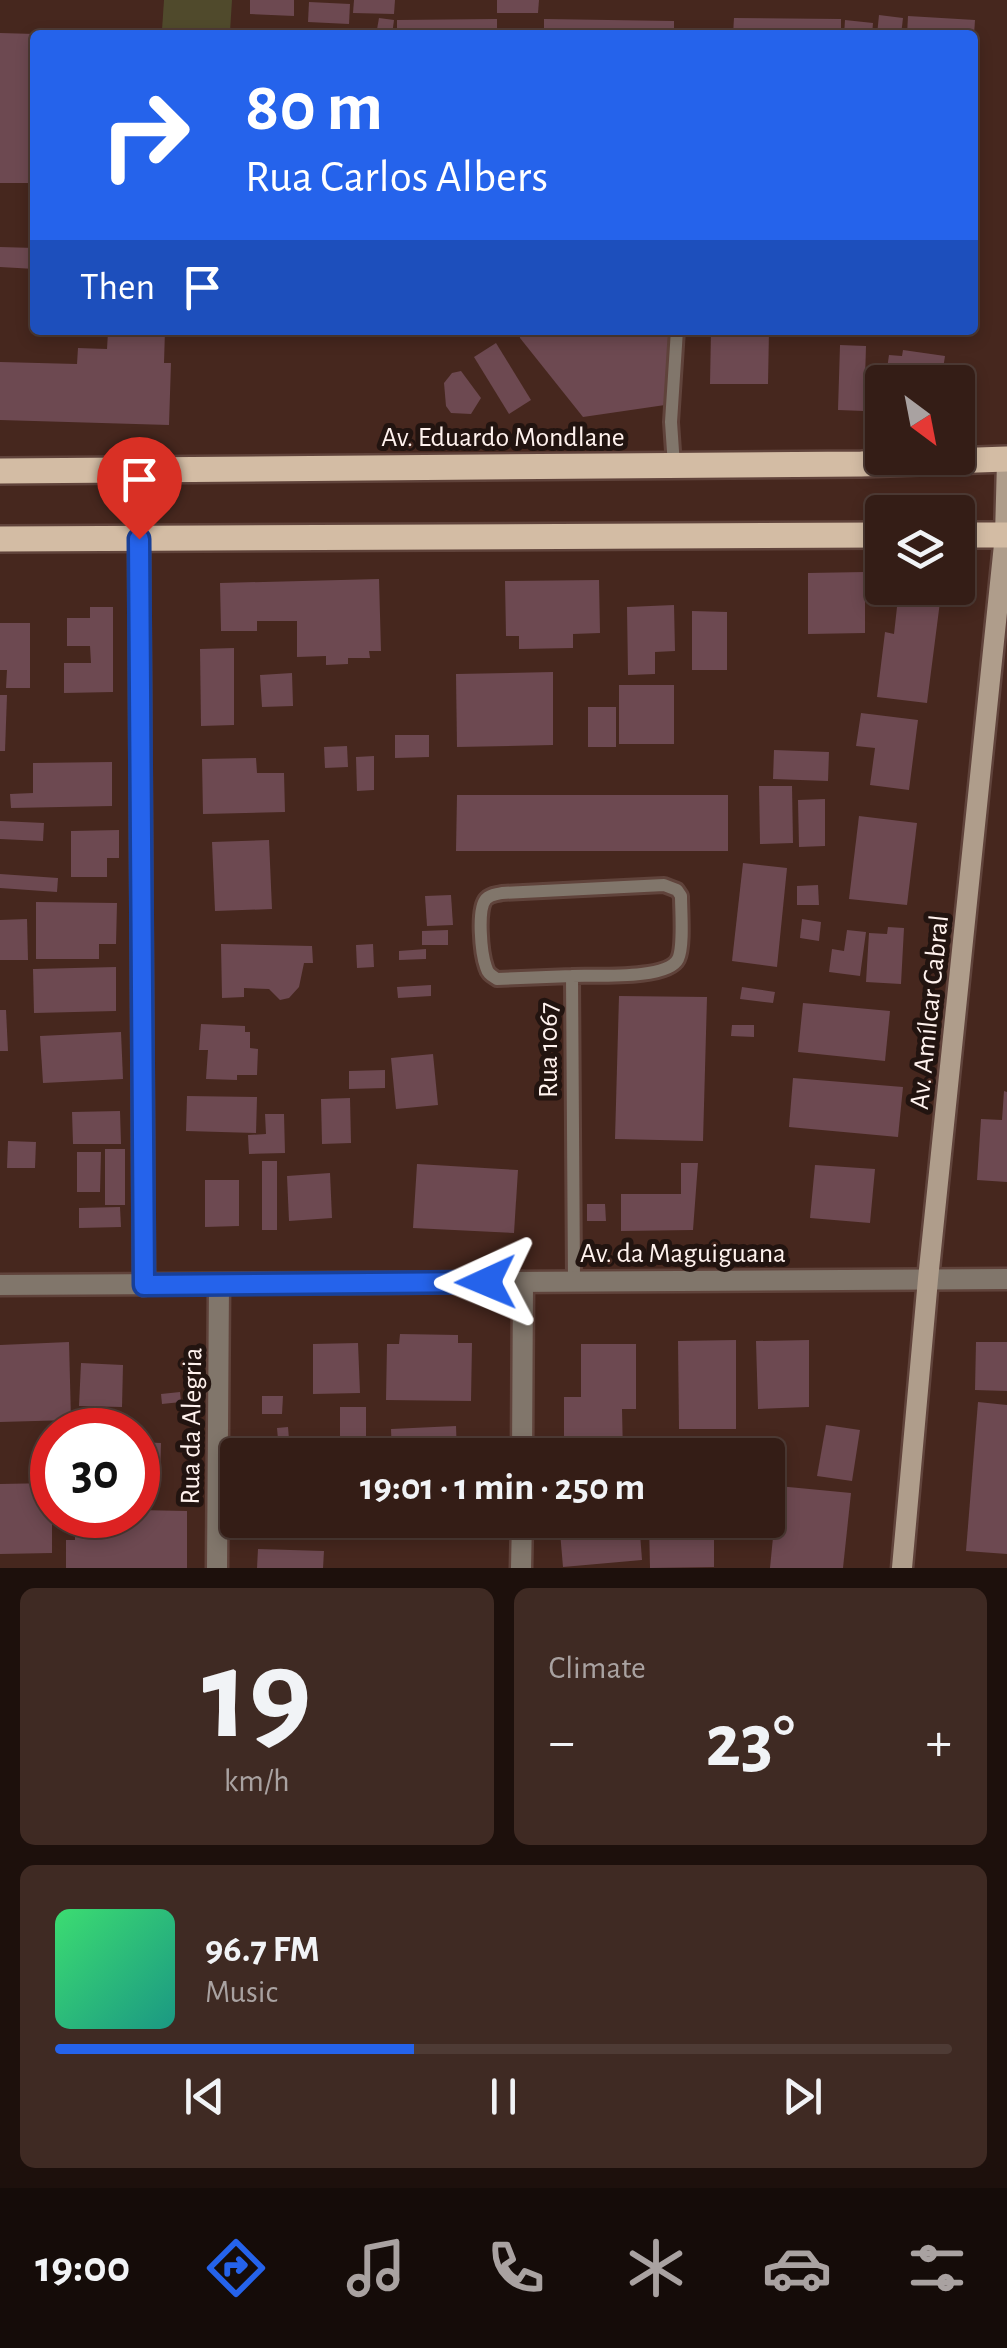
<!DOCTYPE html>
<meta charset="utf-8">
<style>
body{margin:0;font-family:"Alegreya Sans",sans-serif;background:#3f2a23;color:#f1f3f6;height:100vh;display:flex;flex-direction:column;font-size:38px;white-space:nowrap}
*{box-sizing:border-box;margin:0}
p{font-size:32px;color:#a9a2a1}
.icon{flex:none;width:55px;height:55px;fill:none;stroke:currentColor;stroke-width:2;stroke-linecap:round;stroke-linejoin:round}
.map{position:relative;height:1568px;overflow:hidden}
.side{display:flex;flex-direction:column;gap:20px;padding:20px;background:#1d100c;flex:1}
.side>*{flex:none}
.top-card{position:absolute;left:30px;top:30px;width:948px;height:305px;border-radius:10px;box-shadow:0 5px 15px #0003,0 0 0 2px #4e3b35;background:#2563eb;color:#fff;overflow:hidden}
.needle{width:65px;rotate:148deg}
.fabs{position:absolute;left:865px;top:365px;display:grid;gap:20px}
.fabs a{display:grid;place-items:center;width:110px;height:110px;border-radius:10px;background:#341d16;box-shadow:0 5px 15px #0003,0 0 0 2px #4e3b35;font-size:50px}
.speed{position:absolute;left:30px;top:1408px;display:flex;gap:20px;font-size:50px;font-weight:700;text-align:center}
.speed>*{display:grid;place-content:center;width:130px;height:130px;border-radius:50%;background:#341d16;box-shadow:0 5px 15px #0003,0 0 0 2px #4e3b35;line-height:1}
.speed .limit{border:15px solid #d22;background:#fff;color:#111}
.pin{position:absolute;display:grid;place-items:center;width:85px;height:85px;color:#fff;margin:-102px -42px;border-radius:50% 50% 50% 0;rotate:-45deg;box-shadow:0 0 10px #0007}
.pin .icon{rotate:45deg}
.me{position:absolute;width:110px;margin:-55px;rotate:269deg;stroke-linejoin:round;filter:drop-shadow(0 0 8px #0008)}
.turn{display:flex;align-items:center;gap:35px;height:210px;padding:0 50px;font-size:45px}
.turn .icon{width:130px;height:130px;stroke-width:2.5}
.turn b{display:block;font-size:70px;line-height:85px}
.then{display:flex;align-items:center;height:95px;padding:0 50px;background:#0003;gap:20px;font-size:38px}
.big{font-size:75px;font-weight:700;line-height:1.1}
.side .widget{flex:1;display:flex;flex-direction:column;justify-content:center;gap:15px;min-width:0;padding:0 35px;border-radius:15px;background:#3f2a23}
.side .dial{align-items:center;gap:0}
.dial b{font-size:130px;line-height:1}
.song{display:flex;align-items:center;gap:30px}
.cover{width:120px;height:120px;border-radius:15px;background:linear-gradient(135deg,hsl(140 70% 55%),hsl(170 70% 35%))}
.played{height:10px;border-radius:5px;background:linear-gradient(90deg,#2563eb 40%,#4e3b35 40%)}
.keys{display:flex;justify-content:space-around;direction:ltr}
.heat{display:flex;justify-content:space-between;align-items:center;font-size:55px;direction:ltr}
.side .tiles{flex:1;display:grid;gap:20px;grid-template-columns:1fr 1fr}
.widget:last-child{grid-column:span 2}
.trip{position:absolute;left:220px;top:1438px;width:565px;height:100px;border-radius:10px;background:#341d16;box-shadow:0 5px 15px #0003,0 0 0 2px #4e3b35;font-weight:700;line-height:100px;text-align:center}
.tabs{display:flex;height:160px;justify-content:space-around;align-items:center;background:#150c09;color:#a9a2a1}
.tabs .icon{width:70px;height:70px}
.tabs .selected{color:#2563eb}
.tabs b{font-size:45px;color:#f1f3f6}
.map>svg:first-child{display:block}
</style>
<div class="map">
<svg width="1007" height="1568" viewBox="0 0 1007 1568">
<rect width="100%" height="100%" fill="#46271e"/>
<!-- green -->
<path fill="#504a2c" d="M164 0H232L230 32 162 30Z"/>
<!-- building -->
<g fill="#6d4951">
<path d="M250 0H294V16L250 14Z"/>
<path d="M354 0H395L394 14 353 13Z"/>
<path d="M497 0H539L538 13H497Z"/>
<path d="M309 2 350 4 349 24 308 22Z"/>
<path d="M879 15 903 18 901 35H877Z"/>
<path d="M908 16 975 20 974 35H907Z"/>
<path d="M379 18 394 20 392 35H376Z"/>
<path d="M734 18 841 19V35H733Z"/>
<path d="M497 19V35H397V20Z"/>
<path d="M544 19 674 21V35H544Z"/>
<path d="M845 20 873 23 872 35H844Z"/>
<path d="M0 33 35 34V183H0Z"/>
<path d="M0 247 35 248V269L0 267Z"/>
<path d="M115 330H165L164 363H171L169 425 0 420V362L77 364 78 348 107 349 108 332Z"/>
<path d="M519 330H669L665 405 583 417 520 338Z"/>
<path d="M711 330H769L768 384H710Z"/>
<path d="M496 343 531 400 509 414 474 357Z"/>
<path d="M840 345 866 346 864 411 838 410Z"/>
<path d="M903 350 945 356 941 382H882V420L868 421 870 368 887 369 889 355 902 356Z"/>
<path d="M461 371 481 398 471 414 451 413 446 406 444 383 452 373Z"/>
<path d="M865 572V633L808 634V573Z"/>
<path d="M379 579 381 651H369L370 658H348V664L326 665V656L297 657V621H257V631H221L220 583Z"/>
<path d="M599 580 600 633 573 634V648L519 649V636H506L505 581Z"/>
<path d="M899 589 941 594 927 703 877 697 885 632 894 634Z"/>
<path d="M674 605 675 651 655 652V674L628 675 627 607Z"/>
<path d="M90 607H113V692L64 693V663H91L90 646H67V618H90Z"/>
<path d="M692 611 727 612V670H692Z"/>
<path d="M0 623H30V688H6L7 670H0Z"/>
<path d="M234 648V725L201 726 200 649Z"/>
<path d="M553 672V745L457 747 456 674Z"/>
<path d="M292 673 293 706 262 707 260 675Z"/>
<rect x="619" y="685" width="55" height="59"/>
<path d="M0 695H7L5 751H0Z"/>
<rect x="588" y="707" width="28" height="40"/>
<path d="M861 713 918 720 909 790 870 785 875 748 856 746Z"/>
<path d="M395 735H429V757L395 758Z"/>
<path d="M347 746 348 767 325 768 324 747Z"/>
<path d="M774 750 829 752 828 781 773 779Z"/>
<path d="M374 756V790L357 791 356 757Z"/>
<path d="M256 758 257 773H284L285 812 203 814 202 759Z"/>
<path d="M112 762V806L11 808 10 794 33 793V763Z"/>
<path d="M759 786H792L793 843 760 844Z"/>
<path d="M457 795H728V851H456Z"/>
<path d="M825 799V846L799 847 798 800Z"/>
<path d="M859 816 917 823 907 905 849 899Z"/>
<path d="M0 821 44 823 43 841 0 839Z"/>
<path d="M119 830V858H107V877H71V831Z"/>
<path d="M269 840 272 909 215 911 212 842Z"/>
<path d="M743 863 787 868 777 967 732 961Z"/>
<path d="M0 874 58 878 57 892 0 888Z"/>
<path d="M818 885 819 905H797V886Z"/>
<path d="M451 895 453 925 427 926 425 896Z"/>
<path d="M36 902 117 903 116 944H99V959H36Z"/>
<path d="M27 919 28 960H0V920Z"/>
<path d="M802 919 821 922 819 941 800 938Z"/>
<path d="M888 927 904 928 901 984 866 982 869 933 887 934Z"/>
<path d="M448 930V945H422V931Z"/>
<path d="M847 930 866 932 860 976 829 972 832 949 844 951Z"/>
<path d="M221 944 312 946 313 963H304L299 987 289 998 280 1000 269 989 244 988V997L222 998Z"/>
<path d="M373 944 374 967 357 968 356 945Z"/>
<path d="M426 949V959L399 960V951Z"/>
<path d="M116 967V1011L34 1013 33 969Z"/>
<path d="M431 985V996L398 998 397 987Z"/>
<path d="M742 987 775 992 773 1003 740 999Z"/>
<path d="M619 996 707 997 703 1141 615 1139Z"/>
<path d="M803 1003 890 1011 885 1061 798 1052Z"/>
<path d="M0 1010H6L8 1051H0Z"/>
<path d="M201 1024 245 1026V1032H250V1048L258 1049 257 1075H237V1080L206 1079 208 1050H199Z"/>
<path d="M732 1025H754V1037L731 1036Z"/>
<path d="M121 1032 123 1079 43 1083 40 1036Z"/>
<path d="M433 1054 438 1105 396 1109 391 1058Z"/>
<path d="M385 1070V1088L349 1089V1071Z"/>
<path d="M793 1078 903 1087 898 1137 789 1127Z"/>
<path d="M1004 1091 1007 1092V1182L977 1180 981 1119 1002 1120Z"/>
<path d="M187 1096 257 1097 256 1133 186 1131Z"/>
<path d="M350 1098 351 1143 322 1144 321 1099Z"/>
<path d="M120 1111 121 1144H73L72 1112Z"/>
<path d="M265 1114H284L285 1153 249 1154 248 1135 266 1134Z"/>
<path d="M8 1141 36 1142 35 1168H7Z"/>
<rect x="105" y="1149" width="20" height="56"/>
<path d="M77 1152H101L100 1192H77Z"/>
<rect x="262" y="1161" width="15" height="69"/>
<path d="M681 1163H698L693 1230 621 1231V1194H681Z"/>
<path d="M417 1164 518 1170 514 1233 413 1228Z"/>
<path d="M815 1165 875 1169 870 1223 810 1218Z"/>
<path d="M330 1173 332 1218 289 1221 287 1176Z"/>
<path d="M205 1180H239V1226L205 1227Z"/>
<path d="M587 1204H605L606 1221H587Z"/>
<path d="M120 1207 121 1227 79 1228V1208Z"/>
<path d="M400 1334 458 1335V1343H472L471 1401 386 1400 387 1344H399Z"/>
<path d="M736 1340V1429H679L678 1341Z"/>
<path d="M809 1340V1407L758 1409 756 1341Z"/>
<path d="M69 1342 71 1420 0 1422V1345Z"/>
<path d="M976 1342H1007V1391L975 1390Z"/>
<path d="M358 1343 360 1393 313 1394V1344Z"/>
<path d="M581 1344H636V1409H622L623 1455H564V1397H581Z"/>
<path d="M81 1363 123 1365 122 1407 79 1406Z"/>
<path d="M180 1392 181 1402 162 1404 161 1394Z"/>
<path d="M262 1396H283L282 1414H262Z"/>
<path d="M978 1402 1007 1405V1554L966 1551Z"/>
<rect x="340" y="1407" width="26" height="42"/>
<path d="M826 1425 860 1430 852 1481 817 1476Z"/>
<path d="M456 1426 457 1455H392L391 1429Z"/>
<path d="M288 1427 290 1451H279L277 1428Z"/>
<path d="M138 1442 161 1443 160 1479 138 1478Z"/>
<path d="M52 1483V1553L0 1554V1484Z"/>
<path d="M778 1486 851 1493 843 1568H770Z"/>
<path d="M138 1510 187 1511V1568H66V1540H75V1515H138Z"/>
<path d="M559 1520H639L642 1560 563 1567Z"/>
<path d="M714 1522V1567L650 1568 649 1524Z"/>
<path d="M258 1549 324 1551 323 1568H257Z"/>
</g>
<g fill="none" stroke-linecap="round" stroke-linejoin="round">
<defs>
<g id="lane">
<path d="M674 466 671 422 677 330"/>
<path d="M572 976 497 979C491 975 488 974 486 967 481 953 477 909 486 899 491 894 494 895 502 893L664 885 677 890 681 896C681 911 684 947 678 959 668 980 594 975 572 976L574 1280"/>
</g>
<g id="street">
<path d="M139 539 144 1285"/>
<path d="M0 1285 1007 1279"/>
<path d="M522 1455 523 1282"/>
<path d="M217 1568 219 1285"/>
<path d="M521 1568 522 1520"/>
</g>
<path id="secondary" d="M902 1568 928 1279 1005 535 1007 462"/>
<g id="primary">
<path d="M0 471 861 464 1007 459"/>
<path d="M958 535H1007"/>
<path d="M0 539 882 535"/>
</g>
</defs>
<!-- lane casing -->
<use href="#lane" stroke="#60433b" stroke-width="18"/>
<!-- street casing -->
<use href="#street" stroke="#60433b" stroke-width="25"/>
<!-- secondary casing -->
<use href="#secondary" stroke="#60433b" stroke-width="25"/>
<!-- primary casing -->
<use href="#primary" stroke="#60433b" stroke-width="30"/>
<!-- lane -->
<use href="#lane" stroke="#81766b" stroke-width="12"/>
<!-- street -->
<use href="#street" stroke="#81766b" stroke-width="20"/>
<!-- secondary -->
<use href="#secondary" stroke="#af9d8b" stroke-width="20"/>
<!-- primary -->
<use href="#primary" stroke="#d3bca4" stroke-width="25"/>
</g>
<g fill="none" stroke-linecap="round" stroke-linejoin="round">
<defs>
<path id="route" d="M139 539 144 1285 486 1282"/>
</defs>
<!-- route casing -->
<use href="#route" stroke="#184099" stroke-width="25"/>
<!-- route -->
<use href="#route" stroke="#2563eb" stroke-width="18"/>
</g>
<g text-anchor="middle" stroke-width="10" stroke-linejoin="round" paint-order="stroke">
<!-- street labels -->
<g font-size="28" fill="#fff2ee" stroke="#221410">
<text x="503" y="446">Av. Eduardo Mondlane</text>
<text transform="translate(928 1012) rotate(-84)" y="10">Av. Amílcar Cabral</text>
<text transform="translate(547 1050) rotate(-90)" y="10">Rua 1067</text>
<text x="683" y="1262">Av. da Maguiguana</text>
<text transform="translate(190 1426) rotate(-89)" y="10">Rua da Alegria</text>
</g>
</g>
</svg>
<div class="fabs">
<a><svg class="needle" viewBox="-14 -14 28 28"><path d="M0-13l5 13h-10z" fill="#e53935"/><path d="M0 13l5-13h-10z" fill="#a9a2a1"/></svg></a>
<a><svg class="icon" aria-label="layers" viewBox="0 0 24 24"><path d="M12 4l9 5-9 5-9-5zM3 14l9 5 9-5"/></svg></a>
</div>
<div class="speed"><div class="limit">30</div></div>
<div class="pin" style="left:139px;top:539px;background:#d93025"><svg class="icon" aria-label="arrive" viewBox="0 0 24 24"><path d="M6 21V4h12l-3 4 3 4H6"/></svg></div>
<svg class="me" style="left:486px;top:1282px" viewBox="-20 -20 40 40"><path d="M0-17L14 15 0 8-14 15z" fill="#2563eb" stroke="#fff" stroke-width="4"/></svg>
<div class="trip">19:01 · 1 min · 250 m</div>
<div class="top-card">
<div class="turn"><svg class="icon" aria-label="right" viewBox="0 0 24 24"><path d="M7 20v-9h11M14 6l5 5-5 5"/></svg><div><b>80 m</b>Rua Carlos Albers</div></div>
<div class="then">Then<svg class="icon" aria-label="arrive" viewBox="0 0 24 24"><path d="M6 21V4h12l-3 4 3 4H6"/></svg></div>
</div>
</div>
<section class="side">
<div class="tiles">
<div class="widget dial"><b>19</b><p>km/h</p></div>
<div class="widget"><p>Climate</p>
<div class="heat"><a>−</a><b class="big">23°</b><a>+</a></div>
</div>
<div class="widget">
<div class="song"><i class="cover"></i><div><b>96.7 FM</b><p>Music</p></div></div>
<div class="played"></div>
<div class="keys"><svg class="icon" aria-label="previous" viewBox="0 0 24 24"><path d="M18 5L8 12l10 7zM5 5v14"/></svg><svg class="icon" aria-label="pause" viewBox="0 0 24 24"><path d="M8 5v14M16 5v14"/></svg><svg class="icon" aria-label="next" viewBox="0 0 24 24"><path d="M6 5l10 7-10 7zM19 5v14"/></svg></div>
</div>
</div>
</section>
<nav class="tabs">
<b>19:00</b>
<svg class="icon selected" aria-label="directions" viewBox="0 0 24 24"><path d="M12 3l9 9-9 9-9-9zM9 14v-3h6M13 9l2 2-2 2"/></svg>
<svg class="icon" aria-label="music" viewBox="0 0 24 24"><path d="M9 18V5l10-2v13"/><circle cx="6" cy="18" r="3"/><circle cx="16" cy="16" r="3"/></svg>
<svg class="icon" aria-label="phone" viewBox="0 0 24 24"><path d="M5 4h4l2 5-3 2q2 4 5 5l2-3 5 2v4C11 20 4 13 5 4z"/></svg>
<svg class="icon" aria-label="climate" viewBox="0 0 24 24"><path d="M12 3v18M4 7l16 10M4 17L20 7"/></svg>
<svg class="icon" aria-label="car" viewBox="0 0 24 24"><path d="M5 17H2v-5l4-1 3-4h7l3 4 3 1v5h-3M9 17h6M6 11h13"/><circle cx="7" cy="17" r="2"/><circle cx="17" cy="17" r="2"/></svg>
<svg class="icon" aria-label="filters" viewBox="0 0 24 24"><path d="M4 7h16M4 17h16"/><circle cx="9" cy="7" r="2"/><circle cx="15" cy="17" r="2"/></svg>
</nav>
